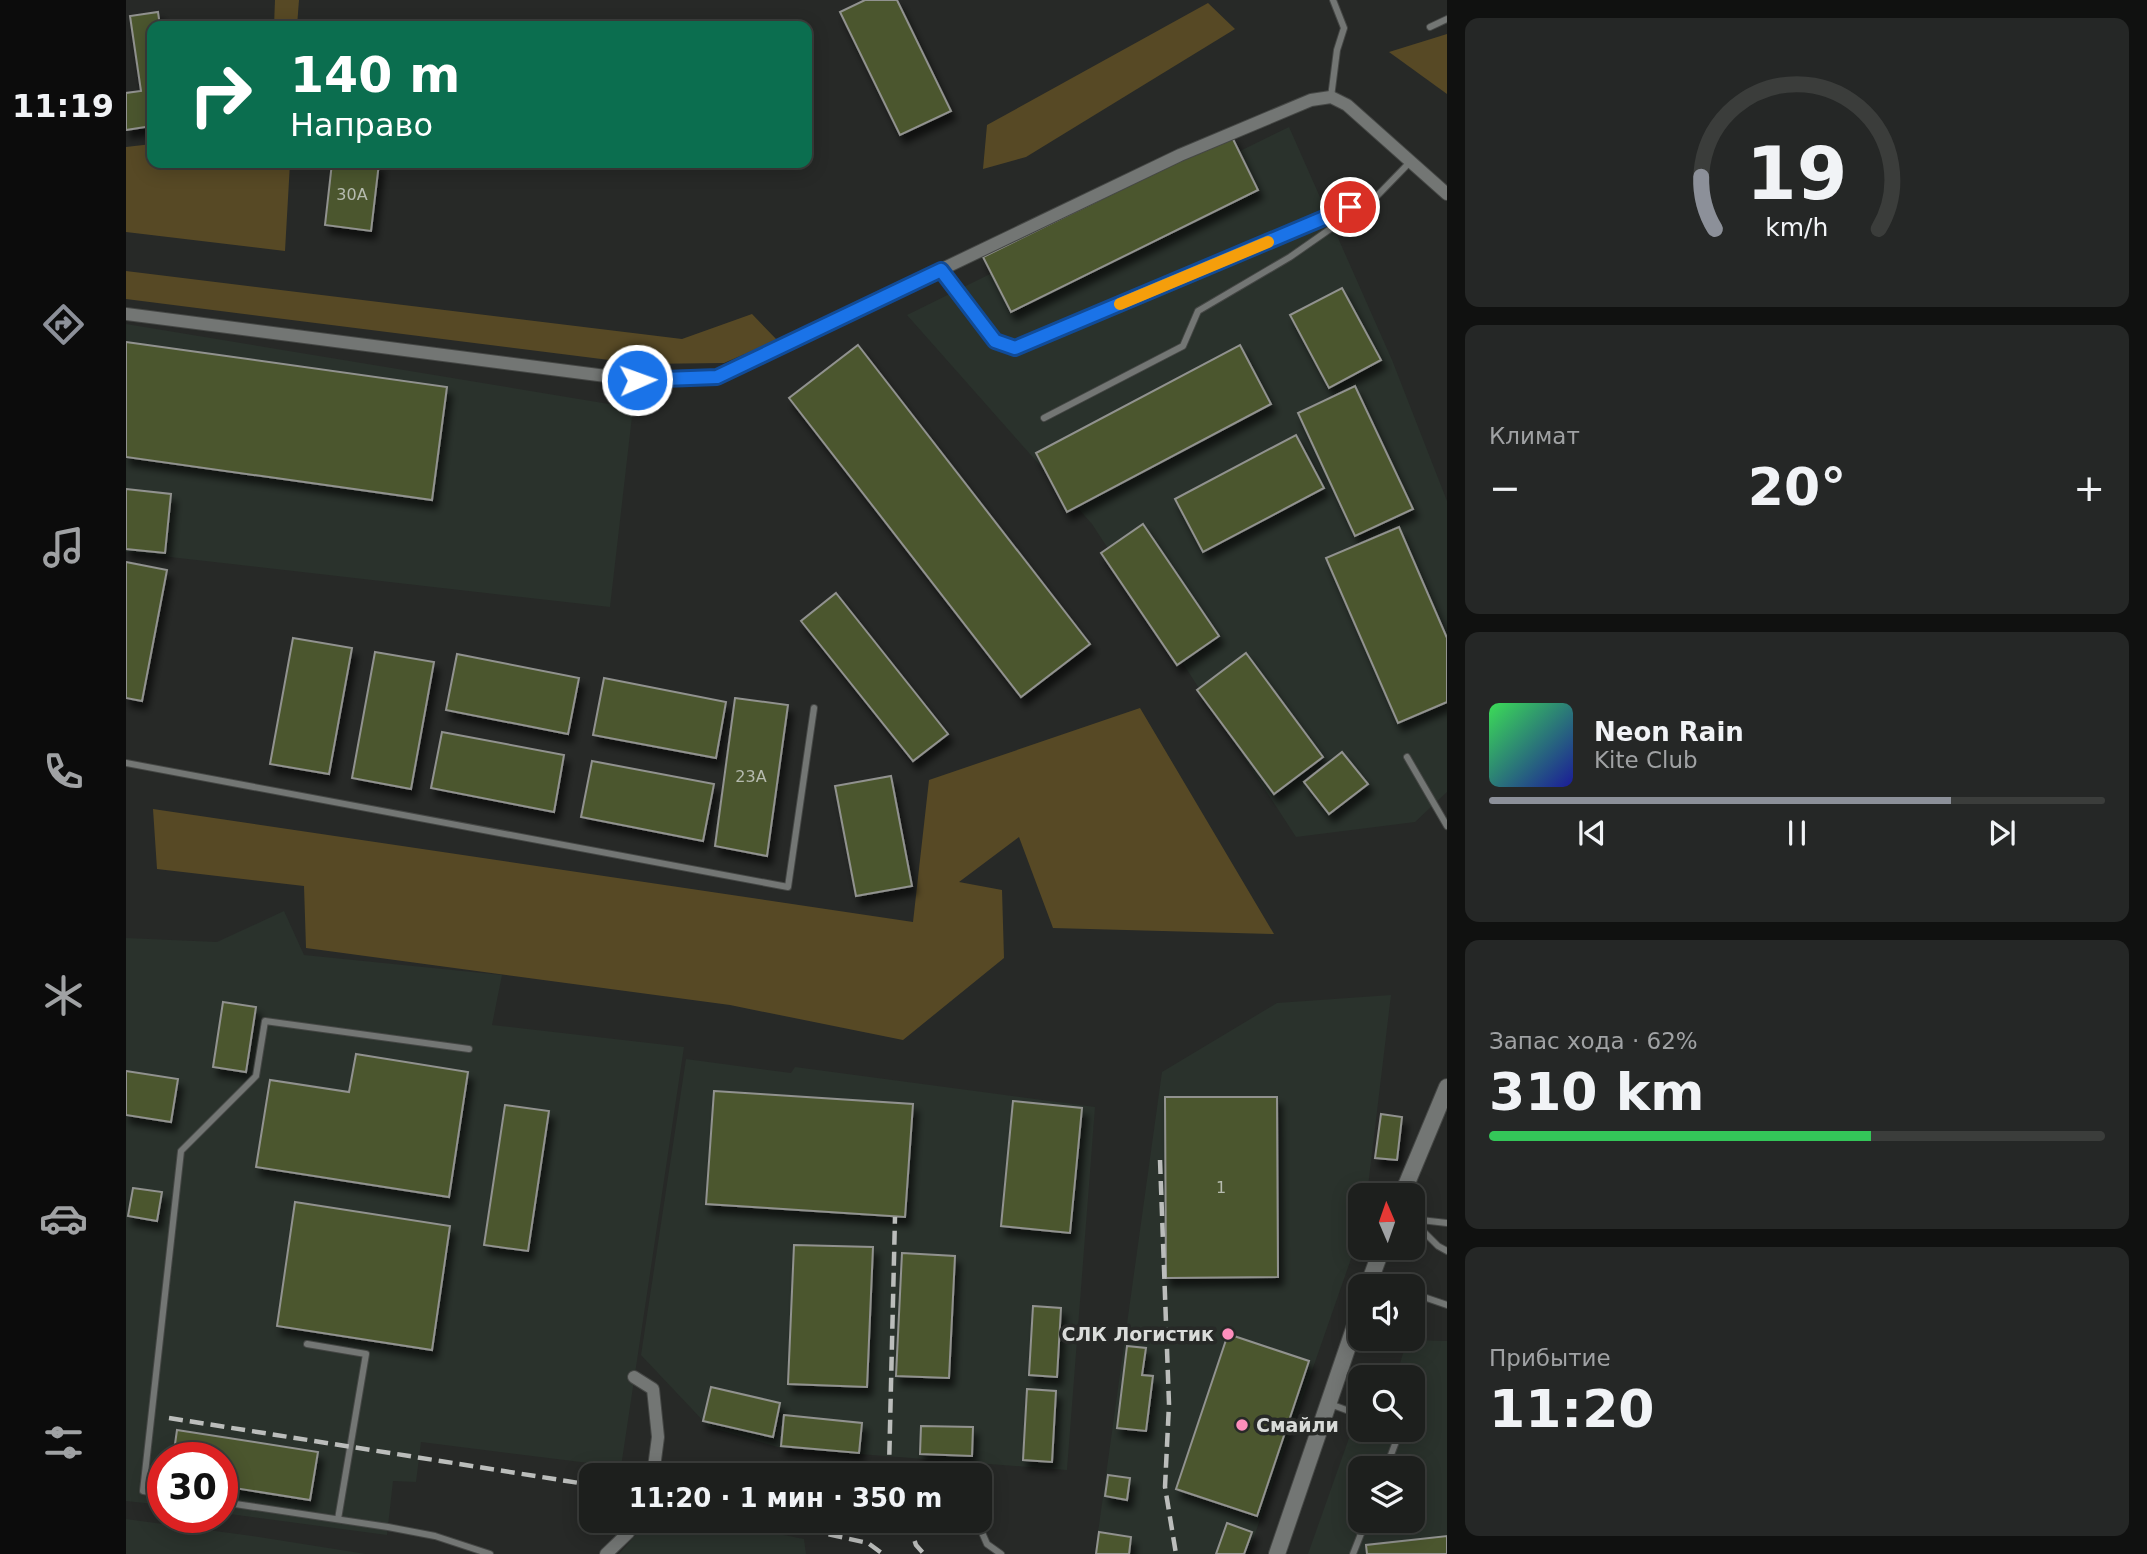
<!DOCTYPE html>
<html lang="ru">
<meta charset="utf-8">
<style>
body{margin:0;font-family:"DejaVu Sans",sans-serif;background:#252726;color:#f1f3f6;height:100vh;display:flex;flex-direction:column;font-size:26px;white-space:nowrap}
*{box-sizing:border-box;margin:0}
p{font-size:23px;color:#a0a2a4}
.icon{flex:none;width:38px;height:38px;fill:none;stroke:currentColor;stroke-width:2;stroke-linecap:round;stroke-linejoin:round}
.map{position:relative;flex:1;overflow:hidden}
.details{display:flex;flex-direction:column;gap:18px;padding:18px;background:#101110;width:700px}
.details>*{flex:none}
.banner{position:absolute;left:21px;top:21px;width:665px;height:147px;border-radius:14px;box-shadow:0 4px 18px #0003,0 0 0 2px #3b3d3b;background:#0b6e4f;color:#fff;overflow:hidden}
.needle{width:46px;rotate:358deg}
.tools{position:absolute;left:1222px;top:1183px;display:grid;gap:14px}
.tools a{display:grid;place-items:center;width:77px;height:77px;border-radius:14px;background:#1d1f1d;box-shadow:0 4px 18px #0003,0 0 0 2px #3b3d3b;font-size:35px}
.speed{position:absolute;left:21px;top:1442px;display:flex;gap:14px;font-size:35px;font-weight:700;text-align:center}
.speed>*{display:grid;place-content:center;width:91px;height:91px;border-radius:50%;background:#1d1f1d;box-shadow:0 4px 18px #0003,0 0 0 2px #3b3d3b;line-height:1}
.speed .limit{border:10px solid #d22;background:#fff;color:#111}
.pin{position:absolute;display:grid;place-items:center;width:60px;height:60px;color:#fff;margin:-30px;border:4px solid #fff;border-radius:50%;box-shadow:0 2px 7px #0007}
.me{position:absolute;width:77px;margin:-38px;rotate:88deg;stroke-linejoin:round;filter:drop-shadow(0 0 5px #0008)}
.turn{display:flex;align-items:center;gap:24px;height:147px;padding:0 28px;font-size:32px}
.turn .icon{width:91px;height:91px;stroke-width:2.5}
.turn b{display:block;font-size:49px;line-height:60px}
.big{font-size:52px;font-weight:800;line-height:1.1}
.details .widget{flex:1;display:flex;flex-direction:column;justify-content:center;gap:10px;min-width:0;padding:0 24px;border-radius:14px;background:#252726}
.details .dial{align-items:center;gap:0}
.dial svg{height:182px;overflow:visible;fill:none;stroke:#3b3d3b;stroke-width:7;stroke-linecap:round;text-anchor:middle}
.dial text{fill:#f1f3f6;stroke:none}
.song{display:flex;align-items:center;gap:21px}
.cover{width:84px;height:84px;border-radius:10px;background:linear-gradient(135deg,hsl(130 70% 55%),hsl(240 70% 35%))}
.played{height:7px;border-radius:4px;background:linear-gradient(90deg,#8c9099 75%,#3b3d3b 75%)}
.keys{display:flex;justify-content:space-around;direction:ltr}
.heat{display:flex;justify-content:space-between;align-items:center;font-size:38px;direction:ltr}
.charge{height:10px;border-radius:5px;background:linear-gradient(90deg,#34c759 62%,#3b3d3b 0)}
.trip{position:absolute;left:453px;top:1463px;width:413px;height:70px;border-radius:14px;background:#1d1f1d;box-shadow:0 4px 18px #0003,0 0 0 2px #3b3d3b;font-weight:800;line-height:70px;text-align:center}
main{display:flex;flex:1;min-height:0}
.menu{display:flex;flex-direction:column;width:126px;justify-content:space-around;align-items:center;background:#0c0c0c;color:#a0a2a4}
.menu .icon{width:49px;height:49px}
.menu .on{color:#8c9099}
.menu b{font-size:32px;color:#f1f3f6}
.map>svg:first-child{display:block}
</style>
<main>
<nav class="menu">
<b>11:19</b>
<svg class="icon on" aria-label="directions" viewBox="0 0 24 24"><path d="M12 3l9 9-9 9-9-9zM9 14v-3h6M13 9l2 2-2 2"/></svg>
<svg class="icon" aria-label="music" viewBox="0 0 24 24"><path d="M9 18V5l10-2v13"/><circle cx="6" cy="18" r="3"/><circle cx="16" cy="16" r="3"/></svg>
<svg class="icon" aria-label="phone" viewBox="0 0 24 24"><path d="M5 4h4l2 5-3 2q2 4 5 5l2-3 5 2v4C11 20 4 13 5 4z"/></svg>
<svg class="icon" aria-label="climate" viewBox="0 0 24 24"><path d="M12 3v18M4 7l16 10M4 17L20 7"/></svg>
<svg class="icon" aria-label="car" viewBox="0 0 24 24"><path d="M5 17H2v-5l4-1 3-4h7l3 4 3 1v5h-3M9 17h6M6 11h13"/><circle cx="7" cy="17" r="2"/><circle cx="17" cy="17" r="2"/></svg>
<svg class="icon" aria-label="filters" viewBox="0 0 24 24"><path d="M4 7h16M4 17h16"/><circle cx="9" cy="7" r="2"/><circle cx="15" cy="17" r="2"/></svg>
</nav>
<div class="map">
<svg width="1321" height="1554" viewBox="0 0 1321 1554">
<defs>
<filter id="shadow"><feDropShadow dx="4.5" dy="8" stdDeviation="3.5" flood-color="#0009"/></filter>
</defs>
<rect width="100%" height="100%" fill="#272927"/>
<!-- built -->
<g fill="#2a322c" fill-rule="evenodd">
<path d="M1163 127 1266 360 1321 501V792L1289 822 1170 837 966 524 781 315Z"/>
<path d="M0 324 507 408 484 607 0 552Z"/>
<path d="M158 911 178 955 376 975 366 1025 558 1047 495 1467 295 1442 290 1482 267 1481 261 1535 96 1513V1458H37V1505L0 1501V938L91 942Z"/>
<path d="M1265 995 1241 1195H1234V1233L1122 1554H969L1036 1072 1151 1003Z"/>
<path d="M560 1059 665 1073 669 1067 969 1107 941 1470 655 1448 583 1427 515 1355Z"/>
<path d="M1281 1340 1321 1341V1554H1182L1228 1424 1234 1426V1430H1244L1253 1433 1254 1430H1286V1377H1270ZM1234 1468H1286V1521H1234Z"/>
<path d="M0 1519 133 1537 240 1554H0Z"/>
<path d="M522 1521H587L678 1539 680 1554H493Z"/>
</g>
<!-- green -->
<g fill="#574925">
<path d="M149 0H173L171 26H148Z"/>
<path d="M1082 3 1109 29 900 157 857 169 861 125Z"/>
<path d="M1321 34V94L1263 52Z"/>
<path d="M26 144V163H164L159 251 0 232V147Z"/>
<path d="M0 271 556 339 626 314 651 340 598 363 515 364 0 299Z"/>
<path d="M1014 708 1148 934 927 928 893 837 833 882 876 890 878 958 777 1040 604 1005 180 948 178 886 31 869 27 809 787 922 803 780Z"/>
</g>
<!-- building -->
<g fill="#4c572d" stroke="#91928f" stroke-width="2" filter="url(#shadow)">
<path d="M739 0H771L825 111 774 135 714 12Z"/>
<path d="M32 12 34 26H26V126L0 130V93L15 91 4 16Z"/>
<path d="M1105 135 1132 190 885 312 857 257Z"/>
<path d="M206 163H253L245 231 199 225Z"/>
<path d="M1216 288 1255 360 1203 388 1164 315Z"/>
<path d="M0 342 321 387 306 500 0 457Z"/>
<path d="M732 345 964 644 895 697 663 398Z"/>
<path d="M1114 345 1145 404 941 512 910 453Z"/>
<path d="M1229 386 1287 509 1229 536 1172 413Z"/>
<path d="M1170 435 1198 488 1077 552 1049 499Z"/>
<path d="M0 489 45 494 39 553 0 549Z"/>
<path d="M1017 524 1093 636 1051 665 975 553Z"/>
<path d="M1273 527 1321 638V702L1272 723 1200 558Z"/>
<path d="M0 562 41 570 16 701 0 698Z"/>
<path d="M710 593 822 734 787 761 675 621Z"/>
<path d="M167 638 226 648 203 774 144 764Z"/>
<path d="M249 652 308 662 285 789 226 778Z"/>
<path d="M1120 653 1197 757 1148 794 1071 690Z"/>
<path d="M331 654 453 678 442 734 320 710Z"/>
<path d="M478 678 600 702 590 758 467 735Z"/>
<path d="M609 698 662 705 641 856 589 846Z"/>
<path d="M316 732 438 755 428 812 305 788Z"/>
<path d="M1216 752 1242 784 1203 814 1178 782Z"/>
<path d="M466 761 588 784 577 841 455 817Z"/>
<path d="M765 776 786 886 730 896 709 786Z"/>
<path d="M97 1002 130 1007 120 1072 87 1067Z"/>
<path d="M230 1054 342 1072 323 1197 130 1167 144 1080 223 1092Z"/>
<path d="M0 1071 52 1079 45 1122 0 1115Z"/>
<path d="M588 1091 787 1104 779 1217 580 1204Z"/>
<path d="M1039 1097H1151L1152 1277 1040 1278Z"/>
<path d="M887 1101 956 1108 944 1233 875 1226Z"/>
<path d="M379 1105 423 1111 402 1251 358 1245Z"/>
<path d="M1255 1114 1276 1117 1271 1160 1249 1158Z"/>
<path d="M7 1188 36 1192 31 1221 2 1216Z"/>
<path d="M169 1202 324 1226 306 1350 151 1326Z"/>
<path d="M668 1245 747 1247 741 1387 662 1384Z"/>
<path d="M776 1253 829 1256 823 1378 770 1376Z"/>
<path d="M907 1306 935 1308 931 1377 903 1375Z"/>
<path d="M1102 1334 1183 1361 1131 1516 1050 1489Z"/>
<path d="M1001 1346 1020 1348 1016 1375 1027 1376 1020 1431 991 1428Z"/>
<path d="M585 1387 654 1403 647 1437 577 1421Z"/>
<path d="M901 1389 930 1391 926 1462 897 1460Z"/>
<path d="M658 1415 736 1423 733 1453 655 1446Z"/>
<path d="M795 1426 847 1427 846 1456 794 1454Z"/>
<path d="M51 1430 192 1452 184 1500 96 1486V1458H47Z"/>
<path d="M982 1475 1004 1478 1001 1500 979 1496Z"/>
<path d="M1101 1523 1126 1532 1118 1554H1090Z"/>
<path d="M973 1532 1005 1537 1003 1554H970Z"/>
<path d="M1321 1536V1554H1241L1240 1545Z"/>
</g>
<g fill="none" stroke-linecap="round" stroke-linejoin="round">
<defs>
<g id="service">
<path d="M1304 27 1321 19"/>
<path d="M1205 97 1211 50 1218 28 1207 0"/>
<path d="M815 270 869 341 889 348 1250 197 1284 162"/>
<path d="M918 418 1057 346 1072 311 1164 257 1240 204"/>
<path d="M1281 757 1321 826"/>
<path d="M0 763 662 887 688 708"/>
<path d="M1286 1219 1321 1223"/>
<path d="M1286 1220 1312 1246 1321 1251"/>
<path d="M1247 1279 1268 1286"/>
<path d="M1286 1293 1321 1305"/>
<path d="M181 1344 240 1354 212 1519"/>
<path d="M1204 1404 1234 1415"/>
<path d="M1260 1468 1274 1431 1271 1430"/>
<path d="M846 1475V1469"/>
<path d="M37 1494 17 1491 55 1151 130 1076 139 1021 343 1049"/>
<path d="M96 1502 262 1527 309 1536 364 1554"/>
<path d="M851 1521 861 1544 875 1554"/>
<path d="M1227 1554 1240 1521"/>
</g>
<g id="minor">
<path d="M0 314 511 380 591 377 1054 155 1185 100 1205 97 1221 105 1321 194"/>
<path d="M508 1377 527 1389 532 1437 527 1475"/>
<path d="M480 1554 502 1533 509 1521"/>
</g>
<g id="tertiary">
<path d="M1276 1195 1321 1087"/>
<path d="M1242 1286 1256 1248"/>
<path d="M1151 1554 1234 1311"/>
</g>
</defs>
<!-- service casing -->
<use href="#service" stroke="#454745" stroke-width="8"/>
<!-- minor casing -->
<use href="#minor" stroke="#454745" stroke-width="14"/>
<!-- tertiary casing -->
<use href="#tertiary" stroke="#454745" stroke-width="18"/>
<!-- service -->
<use href="#service" stroke="#737674" stroke-width="6"/>
<!-- minor -->
<use href="#minor" stroke="#737674" stroke-width="12"/>
<!-- tertiary -->
<use href="#tertiary" stroke="#737674" stroke-width="16"/>
<!-- rail -->
<g stroke="#bbbdbb" stroke-width="4.5" stroke-dasharray="14 7" stroke-linecap="butt">
<path d="M1034 1160 1043 1404 1039 1487 1050 1554"/>
<path d="M43 1418 466 1485"/>
<path d="M766 1475 763 1469 769 1217"/>
<path d="M641 1521 742 1543 757 1554"/>
<path d="M782 1521 790 1545 798 1554"/>
</g>
</g>
<g fill="none" stroke-linecap="round" stroke-linejoin="round">
<defs>
<path id="route" d="M511 380 591 377 815 270 869 341 889 348 1224 207"/>
</defs>
<!-- route casing -->
<use href="#route" stroke="#114b97" stroke-width="18"/>
<!-- route -->
<use href="#route" stroke="#1a73e8" stroke-width="12"/>
<!-- slow -->
<path stroke="#f59e0b" stroke-width="12" d="M994 304 1142 242"/>
</g>
<!-- markers -->
<g fill="#fe8ebc" stroke="#272927" stroke-width="2.5">
<circle cx="1102" cy="1334" r="7"/>
<circle cx="1116" cy="1425" r="7"/>
</g>
<g text-anchor="middle" stroke-width="7" stroke-linejoin="round" paint-order="stroke">
<!-- number labels -->
<g font-size="16" fill="#b6bbaf">
<text x="226" y="200">30А</text>
<text x="625" y="782">23А</text>
<text x="1095" y="1193">1</text>
</g>
<!-- poi labels -->
<g font-size="19" font-weight="bold" fill="#dadcda" stroke="#272927" text-anchor="end">
<text x="1088" y="1341">СЛК Логистик</text>
<text x="1130" y="1432" text-anchor="start">Смайли</text>
</g>
</g>
</svg>
<div class="tools">
<a><svg class="needle" viewBox="-14 -14 28 28"><path d="M0-13l5 13h-10z" fill="#e53935"/><path d="M0 13l5-13h-10z" fill="#a0a2a4"/></svg></a>
<a><svg class="icon" aria-label="sound" viewBox="0 0 24 24"><path d="M4 9h4l5-4v14l-5-4H4zM17 9q2 3 0 6"/></svg></a>
<a><svg class="icon" aria-label="search" viewBox="0 0 24 24"><circle cx="10" cy="10" r="6"/><path d="M15 15l6 6"/></svg></a>
<a><svg class="icon" aria-label="layers" viewBox="0 0 24 24"><path d="M12 4l9 5-9 5-9-5zM3 14l9 5 9-5"/></svg></a>
</div>
<div class="speed"><div class="limit">30</div></div>
<div class="pin" style="left:1224px;top:207px;background:#d93025"><svg class="icon" aria-label="arrive" viewBox="0 0 24 24"><path d="M6 21V4h12l-3 4 3 4H6"/></svg></div>
<svg class="me" style="left:511px;top:380px" viewBox="-20 -20 40 40"><circle r="17" fill="#1a73e8" stroke="#fff" stroke-width="3"/><path d="M0-11L8 9 0 5-8 9z" fill="#fff"/></svg>
<div class="trip">11:20 · 1 мин · 350 m</div>
<div class="banner">
<div class="turn"><svg class="icon" aria-label="right" viewBox="0 0 24 24"><path d="M7 20v-9h11M14 6l5 5-5 5"/></svg><div><b>140 m</b>Направо</div></div>
</div>
</div>
<section class="details">
<div class="widget dial"><svg viewBox="0 0 100 80">
<path d="M14 69A42 42 0 1 1 86 69"/>
<path d="M14 69A42 42 0 0 1 8 46" stroke="#8c9099"/>
<text x="50" y="56" font-size="32" font-weight="700">19</text>
<text x="50" y="72" font-size="11">km/h</text>
</svg></div>
<div class="widget"><p>Климат</p>
<div class="heat"><a>−</a><b class="big">20°</b><a>+</a></div>
</div>
<div class="widget">
<div class="song"><i class="cover"></i><div><b>Neon Rain</b><p>Kite Club</p></div></div>
<div class="played"></div>
<div class="keys"><svg class="icon" aria-label="previous" viewBox="0 0 24 24"><path d="M18 5L8 12l10 7zM5 5v14"/></svg><svg class="icon" aria-label="pause" viewBox="0 0 24 24"><path d="M8 5v14M16 5v14"/></svg><svg class="icon" aria-label="next" viewBox="0 0 24 24"><path d="M6 5l10 7-10 7zM19 5v14"/></svg></div>
</div>
<div class="widget"><p>Запас хода · 62%</p><b class="big">310 km</b><div class="charge"></div></div>
<div class="widget"><p>Прибытие</p><b class="big">11:20</b></div>
</section>
</main>
